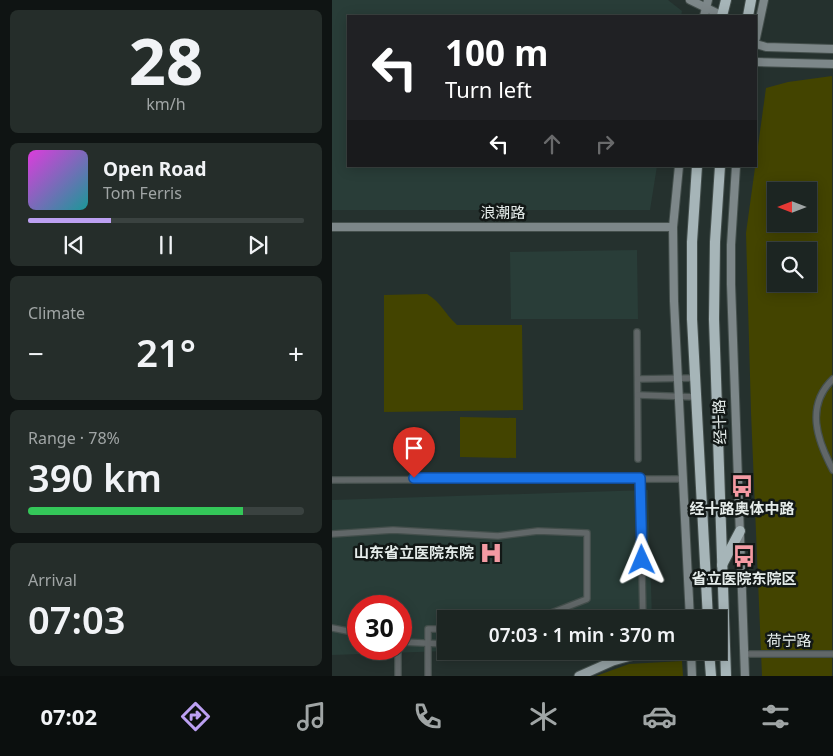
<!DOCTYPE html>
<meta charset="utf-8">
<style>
body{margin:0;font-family:"Noto Sans","Noto Sans SC",sans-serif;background:#252d2a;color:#f1f3f6;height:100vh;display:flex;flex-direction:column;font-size:19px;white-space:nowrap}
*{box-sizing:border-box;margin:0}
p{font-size:16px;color:#a0a5a5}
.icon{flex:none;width:28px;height:28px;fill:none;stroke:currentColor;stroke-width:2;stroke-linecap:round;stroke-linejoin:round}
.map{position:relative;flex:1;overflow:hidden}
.sheet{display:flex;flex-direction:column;gap:10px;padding:10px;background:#0f1413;width:332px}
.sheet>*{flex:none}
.top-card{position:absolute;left:15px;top:15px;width:410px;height:152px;border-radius:0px;box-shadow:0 2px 12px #0003,0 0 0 1px #3a4240;background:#202124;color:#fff;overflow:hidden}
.needle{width:32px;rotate:270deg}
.tools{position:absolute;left:435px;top:182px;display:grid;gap:10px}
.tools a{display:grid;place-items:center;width:50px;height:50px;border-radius:0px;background:#1c2522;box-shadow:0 2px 12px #0003,0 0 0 1px #3a4240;font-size:25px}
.speed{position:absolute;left:15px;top:595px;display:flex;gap:10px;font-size:25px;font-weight:700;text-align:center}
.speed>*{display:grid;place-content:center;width:65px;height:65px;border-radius:50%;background:#1c2522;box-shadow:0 2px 12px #0003,0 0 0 1px #3a4240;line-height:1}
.speed .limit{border:8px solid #d22;background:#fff;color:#111}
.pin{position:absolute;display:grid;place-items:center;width:42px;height:42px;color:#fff;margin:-51px -21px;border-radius:50% 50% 50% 0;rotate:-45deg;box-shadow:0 0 5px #0007}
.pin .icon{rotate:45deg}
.me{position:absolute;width:55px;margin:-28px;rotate:359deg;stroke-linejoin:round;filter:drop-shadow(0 0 4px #0008)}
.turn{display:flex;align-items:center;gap:18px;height:105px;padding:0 15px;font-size:22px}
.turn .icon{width:65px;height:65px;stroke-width:2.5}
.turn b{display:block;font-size:35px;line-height:42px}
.lanes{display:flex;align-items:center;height:48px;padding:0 15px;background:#0003;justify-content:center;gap:25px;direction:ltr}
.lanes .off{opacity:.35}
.big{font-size:38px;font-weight:600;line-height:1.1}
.sheet .card{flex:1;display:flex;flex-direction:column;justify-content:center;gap:8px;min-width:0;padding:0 18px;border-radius:8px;background:#252d2a}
.sheet .dial{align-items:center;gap:0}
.dial b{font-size:65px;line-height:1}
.song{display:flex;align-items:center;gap:15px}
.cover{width:60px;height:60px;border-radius:8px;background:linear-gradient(135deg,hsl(300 70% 55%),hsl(180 70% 35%))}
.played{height:5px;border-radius:2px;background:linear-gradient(90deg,#bca0f2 30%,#3a4240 30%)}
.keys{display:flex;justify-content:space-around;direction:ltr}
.heat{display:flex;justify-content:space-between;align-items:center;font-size:28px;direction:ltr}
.charge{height:8px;border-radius:4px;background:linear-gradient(90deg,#34c759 78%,#3a4240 0)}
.trip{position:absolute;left:105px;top:610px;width:290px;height:50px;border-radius:0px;background:#1c2522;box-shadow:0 2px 12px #0003,0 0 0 1px #3a4240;font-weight:600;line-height:50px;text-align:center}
.tabs{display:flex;height:80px;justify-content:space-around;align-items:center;background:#0b0f0e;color:#a0a5a5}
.tabs .icon{width:35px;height:35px}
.tabs .active{color:#bca0f2}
.tabs b{font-size:22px;color:#f1f3f6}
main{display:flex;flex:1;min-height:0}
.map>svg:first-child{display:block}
</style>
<main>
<section class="sheet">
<div class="card dial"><b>28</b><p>km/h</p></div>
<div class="card">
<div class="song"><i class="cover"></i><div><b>Open Road</b><p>Tom Ferris</p></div></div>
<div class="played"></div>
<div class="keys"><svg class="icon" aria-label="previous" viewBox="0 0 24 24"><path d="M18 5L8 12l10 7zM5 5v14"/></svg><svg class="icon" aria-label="pause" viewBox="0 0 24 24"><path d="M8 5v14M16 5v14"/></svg><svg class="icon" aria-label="next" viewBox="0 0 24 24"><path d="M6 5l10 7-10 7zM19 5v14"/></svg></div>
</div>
<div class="card"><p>Climate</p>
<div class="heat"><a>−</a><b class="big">21°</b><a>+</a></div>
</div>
<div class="card"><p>Range · 78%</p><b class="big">390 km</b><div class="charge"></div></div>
<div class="card"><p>Arrival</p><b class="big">07:03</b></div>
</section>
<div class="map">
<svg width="501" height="676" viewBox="0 0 501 676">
<rect width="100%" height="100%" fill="#25312e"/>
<!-- built -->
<g fill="#293d38" fill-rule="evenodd">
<path d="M0 0H336L350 11 349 16H16V166H325L318 210H0Z"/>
<path d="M305 250 306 319H179L178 252Z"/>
<path d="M316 490 320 619H114V651L0 655V500ZM26 606H69V649H26Z"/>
</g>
<!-- green -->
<g fill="#434400" fill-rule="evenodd">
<path d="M500 76V676H430L419 412 414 233 434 88 456 82ZM444 191H476V224H444ZM444 251H476V284H444Z"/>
<path d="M95 294C109 302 113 314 125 325H190L191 410 52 412V295Z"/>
<path d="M128 417 184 418V458L128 457Z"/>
<path d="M350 661 351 676H264L297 664Z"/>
</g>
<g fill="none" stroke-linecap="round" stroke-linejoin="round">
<defs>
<g id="street">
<path d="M305 332 306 459"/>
<path d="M306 379 363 378"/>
<path d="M501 379C473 406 485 440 501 470"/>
<path d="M306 395 364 397"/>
<path d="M308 478 311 619"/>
<path d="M0 480 351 479"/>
<path d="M0 534 61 530 166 536 206 531 255 533V599L204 619"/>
<path d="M0 628 26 633"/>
<path d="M69 642 114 644"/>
<path d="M66 649V676"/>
<path d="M412 654H501"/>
<path d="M96 676V629H114"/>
</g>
<g id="secondary">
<path d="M358 0 391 16"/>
<path d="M372 16 376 0"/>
<path d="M424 38 432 0"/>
<path d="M424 44 434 47 501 49"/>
<path d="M424 62 501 64"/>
<path d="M347 166 341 227 342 301 358 619"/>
<path d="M404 166 399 245V284L413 676"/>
<path d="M0 227H341"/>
<path d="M359 651 360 676"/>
</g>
<path id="primary" d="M247 676 281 661 306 654 358 651"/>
<g id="highway">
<path d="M390 16 394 0"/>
<path d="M416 16 419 0"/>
<path d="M365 166 360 242V319L376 619"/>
<path d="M388 166 383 242 382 319 394 676"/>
<path d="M390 565 408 531"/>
<path d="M377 651 379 676"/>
</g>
</defs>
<!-- street casing -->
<use href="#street" stroke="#444f4c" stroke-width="8"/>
<!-- secondary casing -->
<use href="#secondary" stroke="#444f4c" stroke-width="10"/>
<!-- primary casing -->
<use href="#primary" stroke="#444f4c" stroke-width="11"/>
<!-- highway casing -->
<use href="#highway" stroke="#444f4c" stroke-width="12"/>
<!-- street -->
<use href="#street" stroke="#616768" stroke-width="5.5"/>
<!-- secondary -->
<use href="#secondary" stroke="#7d8789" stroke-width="8"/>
<!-- primary -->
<use href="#primary" stroke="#939fa2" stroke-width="9"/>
<!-- highway -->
<use href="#highway" stroke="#a6b5b8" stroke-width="10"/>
</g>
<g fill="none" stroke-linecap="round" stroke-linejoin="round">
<defs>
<path id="route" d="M82 478H308L310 560"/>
</defs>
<!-- route casing -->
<use href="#route" stroke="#114b97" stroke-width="12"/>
<!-- route -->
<use href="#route" stroke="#1a73e8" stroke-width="9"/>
</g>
<!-- icons -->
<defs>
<symbol id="bus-bare" viewBox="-9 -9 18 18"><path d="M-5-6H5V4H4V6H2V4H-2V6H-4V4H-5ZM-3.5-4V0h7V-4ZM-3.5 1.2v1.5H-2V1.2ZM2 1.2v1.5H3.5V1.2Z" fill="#f49aa3" stroke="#121816" stroke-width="2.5" paint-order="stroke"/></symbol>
<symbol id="hospital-bare" viewBox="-9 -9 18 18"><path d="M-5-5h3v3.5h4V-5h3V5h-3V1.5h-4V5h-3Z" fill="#f49aa3" stroke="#121816" stroke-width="2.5" paint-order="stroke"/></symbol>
</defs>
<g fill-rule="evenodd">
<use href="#bus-bare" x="394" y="470" width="32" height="32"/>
<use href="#hospital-bare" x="143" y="537" width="32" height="32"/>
<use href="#bus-bare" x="396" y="540" width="32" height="32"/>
</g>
<g text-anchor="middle" stroke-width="5" stroke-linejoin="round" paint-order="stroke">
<!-- street labels -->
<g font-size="15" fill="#e5ecea" stroke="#121816">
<text x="171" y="218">浪潮路</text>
<text transform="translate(388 422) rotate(-92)" y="5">经十路</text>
<text x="457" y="646">荷宁路</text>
</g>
<!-- poi labels -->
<g font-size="15" font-weight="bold" fill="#e5ecea" stroke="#121816">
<text x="410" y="514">经十路奥体中路</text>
<text x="142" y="558" text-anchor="end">山东省立医院东院</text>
<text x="412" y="584">省立医院东院区</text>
</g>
</g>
</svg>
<div class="tools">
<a><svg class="needle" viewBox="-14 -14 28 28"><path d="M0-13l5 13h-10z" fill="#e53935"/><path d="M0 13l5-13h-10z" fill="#a0a5a5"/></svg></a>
<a><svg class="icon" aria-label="search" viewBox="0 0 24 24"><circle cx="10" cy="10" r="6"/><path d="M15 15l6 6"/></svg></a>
</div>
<div class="speed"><div class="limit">30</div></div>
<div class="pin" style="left:82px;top:478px;background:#d93025"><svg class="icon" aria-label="arrive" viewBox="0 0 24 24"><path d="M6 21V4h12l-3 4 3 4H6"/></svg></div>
<svg class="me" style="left:310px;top:560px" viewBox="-20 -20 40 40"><path d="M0-17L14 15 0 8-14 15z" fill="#1a73e8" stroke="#fff" stroke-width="4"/></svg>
<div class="trip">07:03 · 1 min · 370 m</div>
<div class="top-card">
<div class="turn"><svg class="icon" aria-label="left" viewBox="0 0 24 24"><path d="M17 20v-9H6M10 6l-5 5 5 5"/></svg><div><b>100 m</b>Turn left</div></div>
<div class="lanes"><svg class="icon" aria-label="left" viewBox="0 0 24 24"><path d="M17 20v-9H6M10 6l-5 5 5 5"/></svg><svg class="icon off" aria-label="ahead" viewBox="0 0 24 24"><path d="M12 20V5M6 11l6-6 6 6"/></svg><svg class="icon off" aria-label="right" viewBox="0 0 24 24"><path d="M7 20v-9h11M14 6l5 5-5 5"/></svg></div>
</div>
</div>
</main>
<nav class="tabs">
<b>07:02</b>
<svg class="icon active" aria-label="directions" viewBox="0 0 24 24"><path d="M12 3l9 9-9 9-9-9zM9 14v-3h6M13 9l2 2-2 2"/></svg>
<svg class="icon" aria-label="music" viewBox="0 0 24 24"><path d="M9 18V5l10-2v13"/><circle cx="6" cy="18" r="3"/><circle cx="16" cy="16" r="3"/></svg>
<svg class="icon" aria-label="phone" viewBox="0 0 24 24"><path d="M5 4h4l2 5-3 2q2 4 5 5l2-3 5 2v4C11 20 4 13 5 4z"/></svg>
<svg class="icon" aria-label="climate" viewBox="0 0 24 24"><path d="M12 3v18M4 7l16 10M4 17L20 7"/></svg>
<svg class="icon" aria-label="car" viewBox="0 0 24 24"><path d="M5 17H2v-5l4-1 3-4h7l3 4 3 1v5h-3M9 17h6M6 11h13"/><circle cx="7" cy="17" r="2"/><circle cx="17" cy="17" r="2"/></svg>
<svg class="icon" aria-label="filters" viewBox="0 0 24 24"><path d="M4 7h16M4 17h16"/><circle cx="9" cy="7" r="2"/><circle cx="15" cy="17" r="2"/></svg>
</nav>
